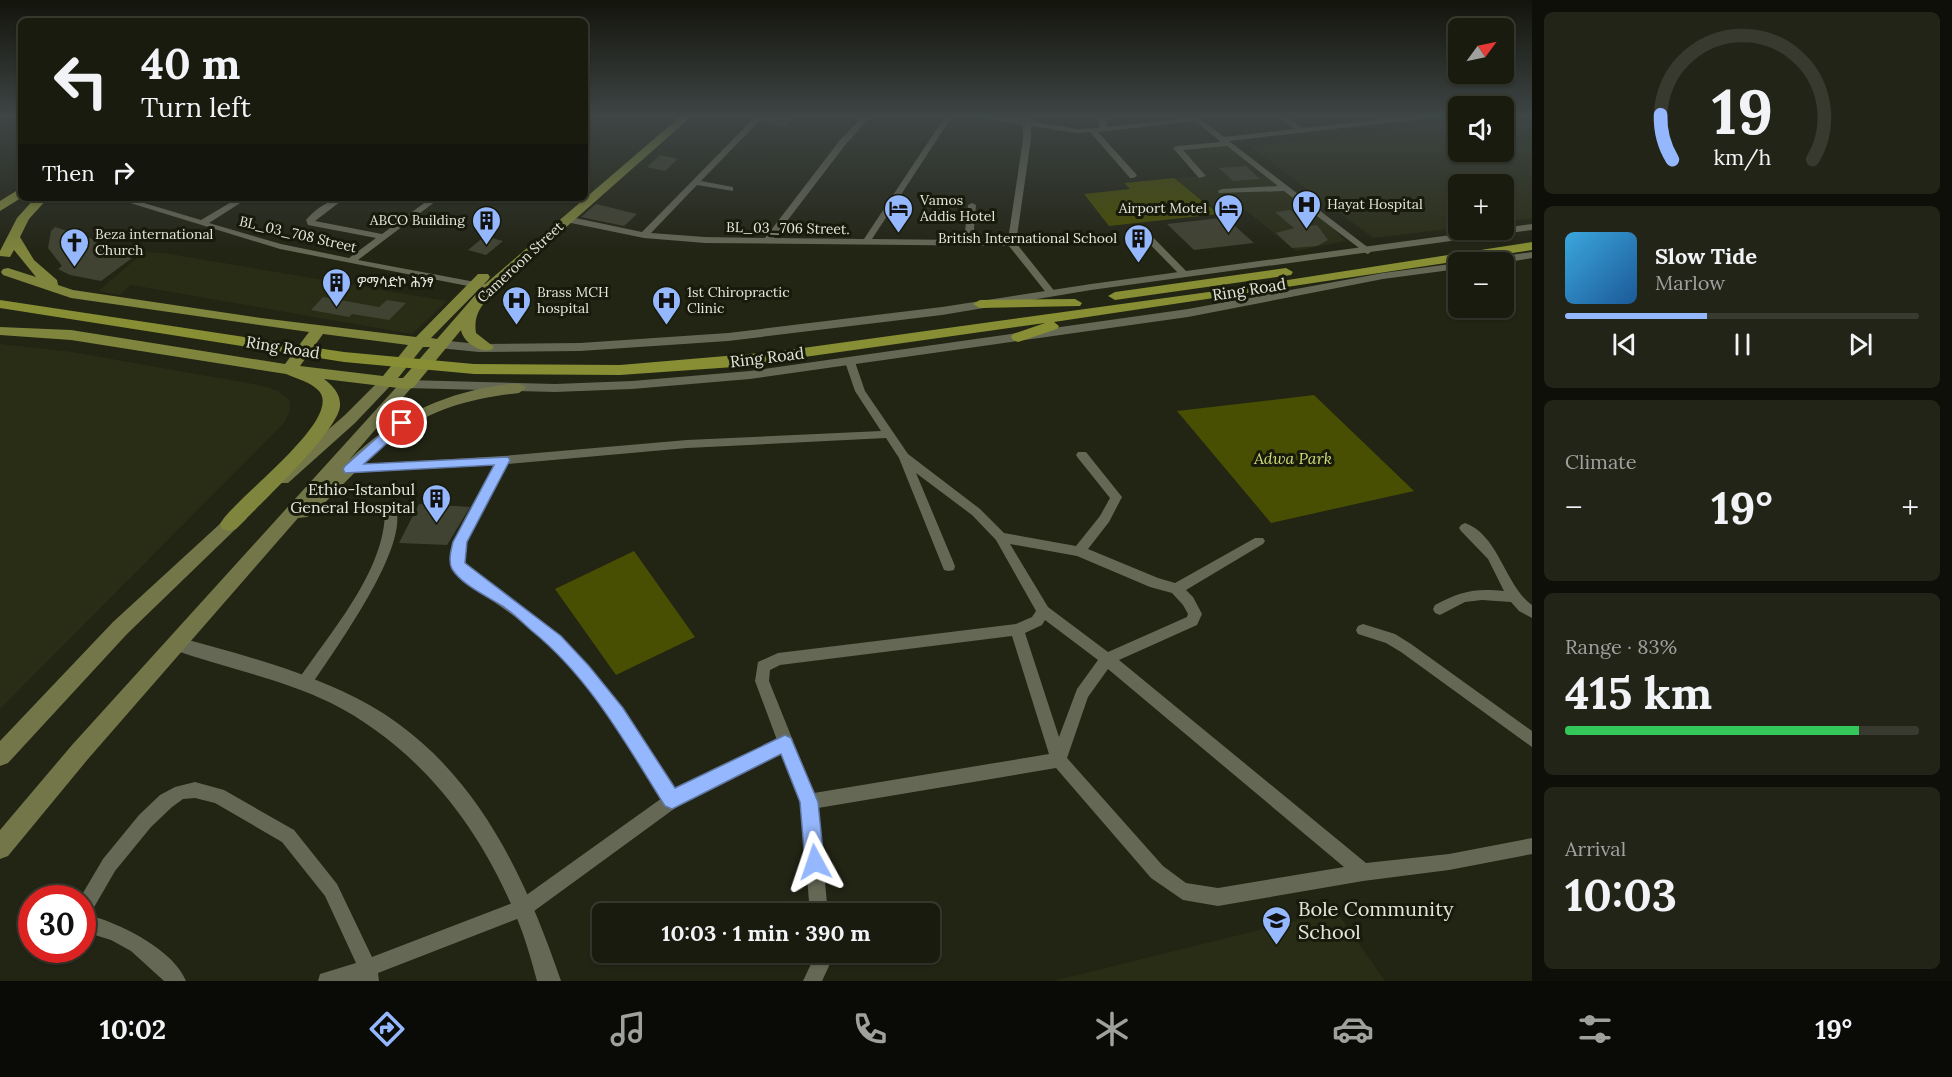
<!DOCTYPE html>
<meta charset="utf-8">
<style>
body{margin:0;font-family:Lora,"Noto Sans Ethiopic",serif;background:#232418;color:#f1f3f6;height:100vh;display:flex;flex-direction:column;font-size:22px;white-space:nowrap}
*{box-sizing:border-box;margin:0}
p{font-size:20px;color:#9fa19e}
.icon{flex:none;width:33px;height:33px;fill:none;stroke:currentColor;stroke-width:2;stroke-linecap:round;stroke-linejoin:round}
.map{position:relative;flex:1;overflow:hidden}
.details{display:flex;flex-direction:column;gap:12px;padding:12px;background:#0e0f08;width:420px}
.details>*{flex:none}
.banner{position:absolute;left:18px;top:18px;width:570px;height:183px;border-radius:9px;box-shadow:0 2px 4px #0004,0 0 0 2px #38392f;background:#1a1b0f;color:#f1f3f6;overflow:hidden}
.needle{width:39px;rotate:57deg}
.buttons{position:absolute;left:1448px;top:18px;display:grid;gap:12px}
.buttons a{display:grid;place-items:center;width:66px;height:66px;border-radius:9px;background:#1a1b0f;box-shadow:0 2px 4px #0004,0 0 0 2px #38392f;font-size:30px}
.speed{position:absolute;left:18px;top:885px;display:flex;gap:12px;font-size:30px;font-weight:700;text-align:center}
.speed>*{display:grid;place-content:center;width:78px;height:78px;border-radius:50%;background:#1a1b0f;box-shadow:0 2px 4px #0004,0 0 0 2px #38392f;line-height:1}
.speed .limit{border:9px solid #d22;background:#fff;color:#111}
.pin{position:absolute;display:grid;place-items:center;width:51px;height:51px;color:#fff;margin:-26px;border:3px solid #fff;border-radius:50%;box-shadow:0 2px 6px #0007}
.me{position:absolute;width:66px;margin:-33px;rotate:355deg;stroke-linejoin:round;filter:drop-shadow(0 0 4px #0008)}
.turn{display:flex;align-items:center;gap:21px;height:126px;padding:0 24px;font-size:27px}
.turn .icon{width:78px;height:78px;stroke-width:2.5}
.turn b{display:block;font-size:42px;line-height:51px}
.then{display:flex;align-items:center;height:57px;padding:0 24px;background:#0003;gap:12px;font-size:22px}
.big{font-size:45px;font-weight:700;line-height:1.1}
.details .card{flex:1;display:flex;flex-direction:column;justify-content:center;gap:9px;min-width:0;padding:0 21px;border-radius:9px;background:#232418}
.details .dial{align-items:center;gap:0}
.dial svg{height:156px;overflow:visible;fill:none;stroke:#38392f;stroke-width:7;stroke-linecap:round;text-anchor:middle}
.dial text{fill:#f1f3f6;stroke:none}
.song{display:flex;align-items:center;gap:18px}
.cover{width:72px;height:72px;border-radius:9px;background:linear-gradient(135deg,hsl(200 70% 55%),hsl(210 70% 35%))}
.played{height:6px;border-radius:3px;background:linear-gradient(90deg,#94b7fd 40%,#38392f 40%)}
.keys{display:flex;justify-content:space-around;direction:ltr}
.heat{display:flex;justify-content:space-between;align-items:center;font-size:33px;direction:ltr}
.charge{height:9px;border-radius:4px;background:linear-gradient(90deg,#34c759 83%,#38392f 0)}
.trip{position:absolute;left:592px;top:903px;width:348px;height:60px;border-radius:9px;background:#1a1b0f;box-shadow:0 2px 4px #0004,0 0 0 2px #38392f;font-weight:700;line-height:60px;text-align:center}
.tab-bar{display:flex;height:96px;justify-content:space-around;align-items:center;background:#0a0b06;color:#9fa19e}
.tab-bar .icon{width:42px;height:42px}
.tab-bar .active{color:#94b7fd}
.tab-bar b{font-size:27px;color:#f1f3f6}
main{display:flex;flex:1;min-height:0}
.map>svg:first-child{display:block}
</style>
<main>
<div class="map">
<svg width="1532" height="981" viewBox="0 0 1532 981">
<rect width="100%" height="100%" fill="#222414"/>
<!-- built -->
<g fill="#2a2d16">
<path d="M1510 115 1532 127V219L1503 222V184H1458V228L1373 238 1251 147 1458 121V152H1503V116Z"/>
<path d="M1226 146 1325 221 1346 241 1296 251 1244 209 1220 212 1174 178 1201 176 1177 148Z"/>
<path d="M144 252 164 253 447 301 412 334 131 285 120 295 98 291Z"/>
<path d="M0 344 72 352 264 386 278 391 289 399 290 410 285 422 0 709Z"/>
<path d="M1336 911 1385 981H1053Z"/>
</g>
<!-- green -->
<g fill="#484e02">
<path d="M1174 178 1219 214 1109 226 1084 194 1130 189 1124 183Z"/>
<path d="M1314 395 1414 491 1271 523 1177 411Z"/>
<path d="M634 551 695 637 616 675 555 589Z"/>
</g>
<!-- building -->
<g fill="#414332">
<path d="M767 115H799L785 127 761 122Z"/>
<path d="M660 155 678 159 665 171 647 167Z"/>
<path d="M1246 166 1260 179 1233 181 1219 168Z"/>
<path d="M596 204 637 214 624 226 581 217Z"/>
<path d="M1290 210 1310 226 1317 225 1328 240 1317 246 1292 248 1276 233 1294 228 1275 212Z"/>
<path d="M1220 218H1226L1254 243 1194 250 1167 224Z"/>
<path d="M55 227 92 239 101 246 139 253 101 281 70 275 58 269 62 266 48 248 51 231Z"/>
<path d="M485 236 503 241 486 255 468 250Z"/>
<path d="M323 297 379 307 387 300 406 303 389 320 352 314 349 317 311 310Z"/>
<path d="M419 504 440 505 470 507 447 545 399 543Z"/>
</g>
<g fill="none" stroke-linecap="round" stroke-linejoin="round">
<!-- minor -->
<g fill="#666856" fill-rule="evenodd">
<path d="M757 115H765L701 181 733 187V191L697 185 651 233 705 237 765 238 840 140 864 115H872L846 144 774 238 864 239 946 115H953L872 239 964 240 968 205 972 203 976 205 973 240H1008L1023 139V125L977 117 974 115H989L1023 120 1024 115H1030L1031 121 1077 129 1099 128 1100 115H1107V127L1190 118 1189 115H1195L1224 137 1295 129 1276 115H1283L1303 128 1422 115H1443L1439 117 1229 141 1370 249V253L1367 254 1284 191 1219 193 1218 191 1222 189 1278 186 1227 146 1183 150 1206 176 1199 178 1173 148 1177 146 1221 142 1195 121 1098 132 1136 174 1137 176 1133 178H1130L1090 132 1077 133 1031 126V139L1016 243 1056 293 1051 296 1048 295 1009 246 705 243 644 238 566 222 562 219 566 216 642 232Z"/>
<path d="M114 198H127L201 220 238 198H248L209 223 281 244 349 258 376 238 308 225 306 220C315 209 331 198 345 198L315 221 382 234 431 198H440L358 260 486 284 488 286 483 289 280 249Z"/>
<path d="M1135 225H1141L1187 272V276H1181L1135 229Z"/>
<path d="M850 359 855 362 865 391 908 454 980 509 1004 533 1076 546 1100 516 1110 498 1078 458 1076 455 1078 452H1086L1122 497 1109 522 1088 549 1158 578 1175 583 1255 538H1263L1265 541 1263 544 1186 590 1193 597 1202 614 1197 625 1119 660 1366 863 1449 854 1532 838V854L1449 870 1363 881 1218 906 1183 900 1151 878 1056 768 818 808 828 914H810L801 802 782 753 725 779 678 806 530 914 378 973 379 981H318L320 974 356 963 325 896 282 842 215 803 195 798 183 799 172 807 151 827 115 871 93 909 95 917C125 926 174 951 186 981H164L131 951 111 940 82 931V898H80L103 859 139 815 160 795 175 787 195 782 224 790 294 830 337 884 372 957 518 901 662 798C624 739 588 676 534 631 517 616 459 581 452 564 449 557 452 549 454 542L495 465 349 473 343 469 349 465 503 456 687 440 881 431 855 391 845 362ZM886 438 899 458 944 570 949 571 954 570 955 566 916 473 972 515 996 540 1036 611 1032 617 1016 624 778 653 758 662 755 681 777 740 713 769 675 790 617 702 582 659 543 622 486 581 464 561 466 542 507 464 687 448ZM1010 544 1077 556 1150 587 1172 593 1183 605 1188 614 1187 617 1108 652 1048 607ZM1045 620 1098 660 1077 689 1059 737 1025 633 1042 625ZM1012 636 1049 754 814 793 769 681 770 670 780 665ZM1108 669 1344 867 1218 888 1186 883 1163 866 1067 758 1088 697Z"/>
<path d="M391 504 395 506C412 546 332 653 309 689L304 690 299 689 297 684 299 679C331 631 386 570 385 509L387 506Z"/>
<path d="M1465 523C1499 535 1505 586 1532 605V618L1519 611 1511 602 1482 600 1465 602 1440 615 1435 613 1433 609 1435 605C1461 591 1475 588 1504 591L1488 559 1461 531 1459 528 1461 525Z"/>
<path d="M1363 624 1395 634 1411 644 1532 731V747L1401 652 1386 643 1358 634 1356 630 1358 626Z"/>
<path d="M811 952H829V966L822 981H803L811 964Z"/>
</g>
<!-- tertiary -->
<g fill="#666856" fill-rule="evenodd">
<path d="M1532 224V230L1091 290 942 315 728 341 580 351 479 352 439 348 433 344 439 340 479 344 580 343 728 333 942 307 1091 284Z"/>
<path d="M1532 252V258L1503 263 1477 262 1483 259Z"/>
<path d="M1458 263V269L1383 279 1188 317 750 379 632 389 555 392 407 388 400 384 407 380 555 384 632 381 750 371 1188 309 1383 273Z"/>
<path d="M177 637C233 652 289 667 342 691 464 746 520 861 561 981H537C531 959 525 937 516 916 480 827 418 747 331 703 280 678 224 668 171 649L168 644 171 639Z"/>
</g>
<!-- secondary -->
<g fill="#727649" fill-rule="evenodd">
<path d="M387 376 392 378 394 381 392 384 355 423 288 483H276L274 479 276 475 345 415 382 378Z"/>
<path d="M407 379 412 381 414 384 412 387 349 460C392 419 438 395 496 386 505 385 520 380 526 388L519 393C475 398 434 408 398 434 368 456 344 485 317 510L307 517 298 518 88 759 8 856 0 859V830L72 745 402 381Z"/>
<path d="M240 509 246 511 248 515 246 519 127 634 8 763 0 766V741L113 622 234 511Z"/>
</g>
<!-- primary -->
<g fill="#7f853c" fill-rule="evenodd">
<path d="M682 115H693L494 291C482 305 473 314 476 333L494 347 491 350C480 353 463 342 461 330L413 388 407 389 324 379C332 385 341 394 340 406 338 432 257 507 236 529L229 531 222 529 220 524C234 498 344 420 319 391 311 382 297 379 286 374L71 340 0 335V327L71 330 285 364 309 332 71 298 3 275 1 272 3 269 8 268 36 277 14 250 10 257 0 256V251L17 218 35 198H48L29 219 20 237 34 260 57 280 58 285 73 290 261 318 416 337 478 274H488L490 277 488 280 431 338 437 339 484 285ZM323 334 408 345 383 376 300 366ZM423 347H430L403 378H398Z"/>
<path d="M21 188V198L0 211V201Z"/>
</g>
<!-- trunk -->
<g fill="#878e33" fill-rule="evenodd">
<path d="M1532 242V250L1054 322 1059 326 1057 329 1018 342 1013 340 1011 337 1013 334 1045 323 734 367 620 375 474 374 344 362 0 308V300L344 352 474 364 620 365 774 352 1216 291Z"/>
<path d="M1286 268 1293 272 1291 275 1115 300 1108 296 1115 292Z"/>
<path d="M1075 299 1082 303 1080 306 980 308 973 304 980 300Z"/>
</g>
</g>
<!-- sky -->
<linearGradient id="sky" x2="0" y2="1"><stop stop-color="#13140b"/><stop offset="0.46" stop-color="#3e4545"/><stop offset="1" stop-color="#3e4545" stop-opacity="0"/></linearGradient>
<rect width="1532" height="252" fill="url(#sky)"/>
<!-- route -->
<path fill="#94b7fd" stroke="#6077a4" stroke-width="1.5" d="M402 419 406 420 408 423 406 426 364 464 508 457 510 460 467 542 465 563 561 636 589 666 623 708 675 788 779 738 785 735 791 738 818 802 824 862 821 869 815 872 808 869 805 862 800 802 781 754 678 806 672 809 665 806C626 744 590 678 532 631 523 623 514 614 504 607 487 596 463 586 452 569 448 561 451 550 453 542L494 465 345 473 343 469 345 466 397 420Z"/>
<!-- icons -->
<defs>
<symbol id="hospital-pin" viewBox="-11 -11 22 30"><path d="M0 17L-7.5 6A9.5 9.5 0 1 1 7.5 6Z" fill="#94b7fd" stroke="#181a0b"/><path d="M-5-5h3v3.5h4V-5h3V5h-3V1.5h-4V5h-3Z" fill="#111"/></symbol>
<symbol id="hotel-pin" viewBox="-11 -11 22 30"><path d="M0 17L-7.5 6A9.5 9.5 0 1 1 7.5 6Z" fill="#94b7fd" stroke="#181a0b"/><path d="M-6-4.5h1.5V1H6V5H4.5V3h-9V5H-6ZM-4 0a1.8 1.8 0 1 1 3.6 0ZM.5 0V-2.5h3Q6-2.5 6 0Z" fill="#111"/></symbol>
<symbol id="building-pin" viewBox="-11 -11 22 30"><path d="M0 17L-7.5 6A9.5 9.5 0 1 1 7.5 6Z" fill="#94b7fd" stroke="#181a0b"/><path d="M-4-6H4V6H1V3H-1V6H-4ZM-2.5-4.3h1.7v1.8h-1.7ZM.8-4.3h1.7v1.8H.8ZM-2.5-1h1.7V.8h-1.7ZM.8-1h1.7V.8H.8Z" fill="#111"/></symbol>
<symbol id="church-pin" viewBox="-11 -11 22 30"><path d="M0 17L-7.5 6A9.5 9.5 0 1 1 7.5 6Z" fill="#94b7fd" stroke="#181a0b"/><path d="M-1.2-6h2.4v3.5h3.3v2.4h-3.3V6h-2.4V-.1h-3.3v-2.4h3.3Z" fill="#111"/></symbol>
<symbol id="school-pin" viewBox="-11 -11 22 30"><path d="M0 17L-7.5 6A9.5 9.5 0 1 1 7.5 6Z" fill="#94b7fd" stroke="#181a0b"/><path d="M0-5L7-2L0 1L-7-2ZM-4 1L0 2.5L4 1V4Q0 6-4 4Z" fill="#111"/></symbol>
</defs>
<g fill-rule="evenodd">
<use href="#hospital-pin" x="1290" y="188" width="33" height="45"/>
<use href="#hotel-pin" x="882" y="192" width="33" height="45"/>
<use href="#hotel-pin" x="1212" y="192" width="33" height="45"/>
<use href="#building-pin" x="470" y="204" width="33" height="45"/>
<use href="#building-pin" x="1122" y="222" width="33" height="45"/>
<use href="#church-pin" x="58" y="226" width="33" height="45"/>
<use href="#building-pin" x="320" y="266" width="33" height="45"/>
<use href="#hospital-pin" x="500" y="284" width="33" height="45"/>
<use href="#hospital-pin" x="650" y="284" width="33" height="45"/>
<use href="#building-pin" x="420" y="482" width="33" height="45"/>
<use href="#school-pin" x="1260" y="904" width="33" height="45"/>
</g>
<g text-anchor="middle" stroke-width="6" stroke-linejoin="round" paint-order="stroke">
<!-- far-poi labels -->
<g font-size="14" fill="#e4e6db" stroke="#181a0b" text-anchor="start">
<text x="920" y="205">Vamos<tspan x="920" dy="16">Addis Hotel</tspan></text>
<text x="1327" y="209">Hayat Hospital</text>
<text x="1207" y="213" text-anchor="end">Airport Motel</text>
<text x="465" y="225" text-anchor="end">ABCO Building</text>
<text x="95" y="239">Beza international<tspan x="95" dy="16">Church</tspan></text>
<text x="1117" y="243" text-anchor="end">British International School</text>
<text x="357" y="287">ዎማሳድኮ ሕንፃ</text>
<text x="537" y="297">Brass MCH<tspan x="537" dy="16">hospital</tspan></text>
<text x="687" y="297">1st Chiropractic<tspan x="687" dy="16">Clinic</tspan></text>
</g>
<!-- far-street labels -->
<g font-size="14" fill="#e4e6db" stroke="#181a0b">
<text transform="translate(788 228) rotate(1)" y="5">BL_03_706 Street.</text>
<text transform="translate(298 234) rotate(13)" y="5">BL_03_708 Street</text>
<text transform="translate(520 262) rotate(-43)" y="5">Cameroon Street</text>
</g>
<!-- street labels -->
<g font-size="16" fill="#e4e6db" stroke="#181a0b">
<text transform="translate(1249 289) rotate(-9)" y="6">Ring Road</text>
<text transform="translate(283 347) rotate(9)" y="6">Ring Road</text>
<text transform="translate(767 357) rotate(-7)" y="6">Ring Road</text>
</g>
<!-- park labels -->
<g font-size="16" font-style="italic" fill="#d1db77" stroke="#181a0b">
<text x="1293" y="464">Adwa Park</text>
</g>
<!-- poi labels -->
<g font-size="16" fill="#e4e6db" stroke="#181a0b" text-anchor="end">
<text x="415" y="495">Ethio-Istanbul<tspan x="415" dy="18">General Hospital</tspan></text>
</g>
<!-- near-poi labels -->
<g font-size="20" fill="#e4e6db" stroke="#181a0b" text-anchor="start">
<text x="1298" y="916">Bole Community<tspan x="1298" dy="23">School</tspan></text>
</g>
</g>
</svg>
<div class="buttons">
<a><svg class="needle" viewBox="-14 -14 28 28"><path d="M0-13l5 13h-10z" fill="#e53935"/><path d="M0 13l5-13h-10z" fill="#9fa19e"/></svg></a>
<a><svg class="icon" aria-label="sound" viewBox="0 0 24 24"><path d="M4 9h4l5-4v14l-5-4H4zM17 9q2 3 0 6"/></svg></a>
<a>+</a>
<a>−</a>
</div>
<div class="speed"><div class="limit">30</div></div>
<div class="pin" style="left:402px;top:423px;background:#d93025"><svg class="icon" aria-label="arrive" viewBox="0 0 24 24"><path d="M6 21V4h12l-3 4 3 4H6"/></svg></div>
<svg class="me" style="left:815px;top:862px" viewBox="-20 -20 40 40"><path d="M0-17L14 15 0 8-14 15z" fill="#94b7fd" stroke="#fff" stroke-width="4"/></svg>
<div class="trip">10:03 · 1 min · 390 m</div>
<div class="banner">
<div class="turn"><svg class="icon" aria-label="left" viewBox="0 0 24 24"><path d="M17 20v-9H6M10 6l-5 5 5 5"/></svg><div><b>40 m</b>Turn left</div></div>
<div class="then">Then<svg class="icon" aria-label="right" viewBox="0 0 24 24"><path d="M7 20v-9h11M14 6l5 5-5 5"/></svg></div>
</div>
</div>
<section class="details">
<div class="card dial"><svg viewBox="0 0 100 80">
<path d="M14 69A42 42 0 1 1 86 69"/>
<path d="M14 69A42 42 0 0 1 8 46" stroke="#94b7fd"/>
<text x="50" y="56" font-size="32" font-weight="700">19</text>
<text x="50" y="72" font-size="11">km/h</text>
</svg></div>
<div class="card">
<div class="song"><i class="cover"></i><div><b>Slow Tide</b><p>Marlow</p></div></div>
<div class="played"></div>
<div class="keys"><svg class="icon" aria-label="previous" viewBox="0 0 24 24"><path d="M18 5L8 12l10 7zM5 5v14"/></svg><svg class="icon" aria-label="pause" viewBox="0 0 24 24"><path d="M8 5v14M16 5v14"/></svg><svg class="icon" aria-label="next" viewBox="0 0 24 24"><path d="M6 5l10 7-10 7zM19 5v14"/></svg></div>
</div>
<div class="card"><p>Climate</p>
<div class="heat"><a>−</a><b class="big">19°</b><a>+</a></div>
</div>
<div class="card"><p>Range · 83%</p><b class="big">415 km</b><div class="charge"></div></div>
<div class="card"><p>Arrival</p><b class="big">10:03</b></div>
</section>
</main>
<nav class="tab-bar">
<b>10:02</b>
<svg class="icon active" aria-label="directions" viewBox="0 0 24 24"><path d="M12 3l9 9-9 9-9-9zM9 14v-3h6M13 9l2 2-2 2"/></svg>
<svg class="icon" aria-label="music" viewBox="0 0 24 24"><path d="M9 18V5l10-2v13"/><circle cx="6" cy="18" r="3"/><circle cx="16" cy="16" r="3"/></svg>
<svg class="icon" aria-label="phone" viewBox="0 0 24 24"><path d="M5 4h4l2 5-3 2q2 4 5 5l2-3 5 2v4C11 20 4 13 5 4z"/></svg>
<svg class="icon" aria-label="climate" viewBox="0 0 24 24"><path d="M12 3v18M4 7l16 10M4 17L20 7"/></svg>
<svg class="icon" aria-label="car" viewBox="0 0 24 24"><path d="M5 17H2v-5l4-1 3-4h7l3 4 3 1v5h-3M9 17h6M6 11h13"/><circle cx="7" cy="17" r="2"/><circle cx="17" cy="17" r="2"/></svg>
<svg class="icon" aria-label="filters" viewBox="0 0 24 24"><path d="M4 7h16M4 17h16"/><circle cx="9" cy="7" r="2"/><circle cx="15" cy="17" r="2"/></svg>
<b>19°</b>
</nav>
